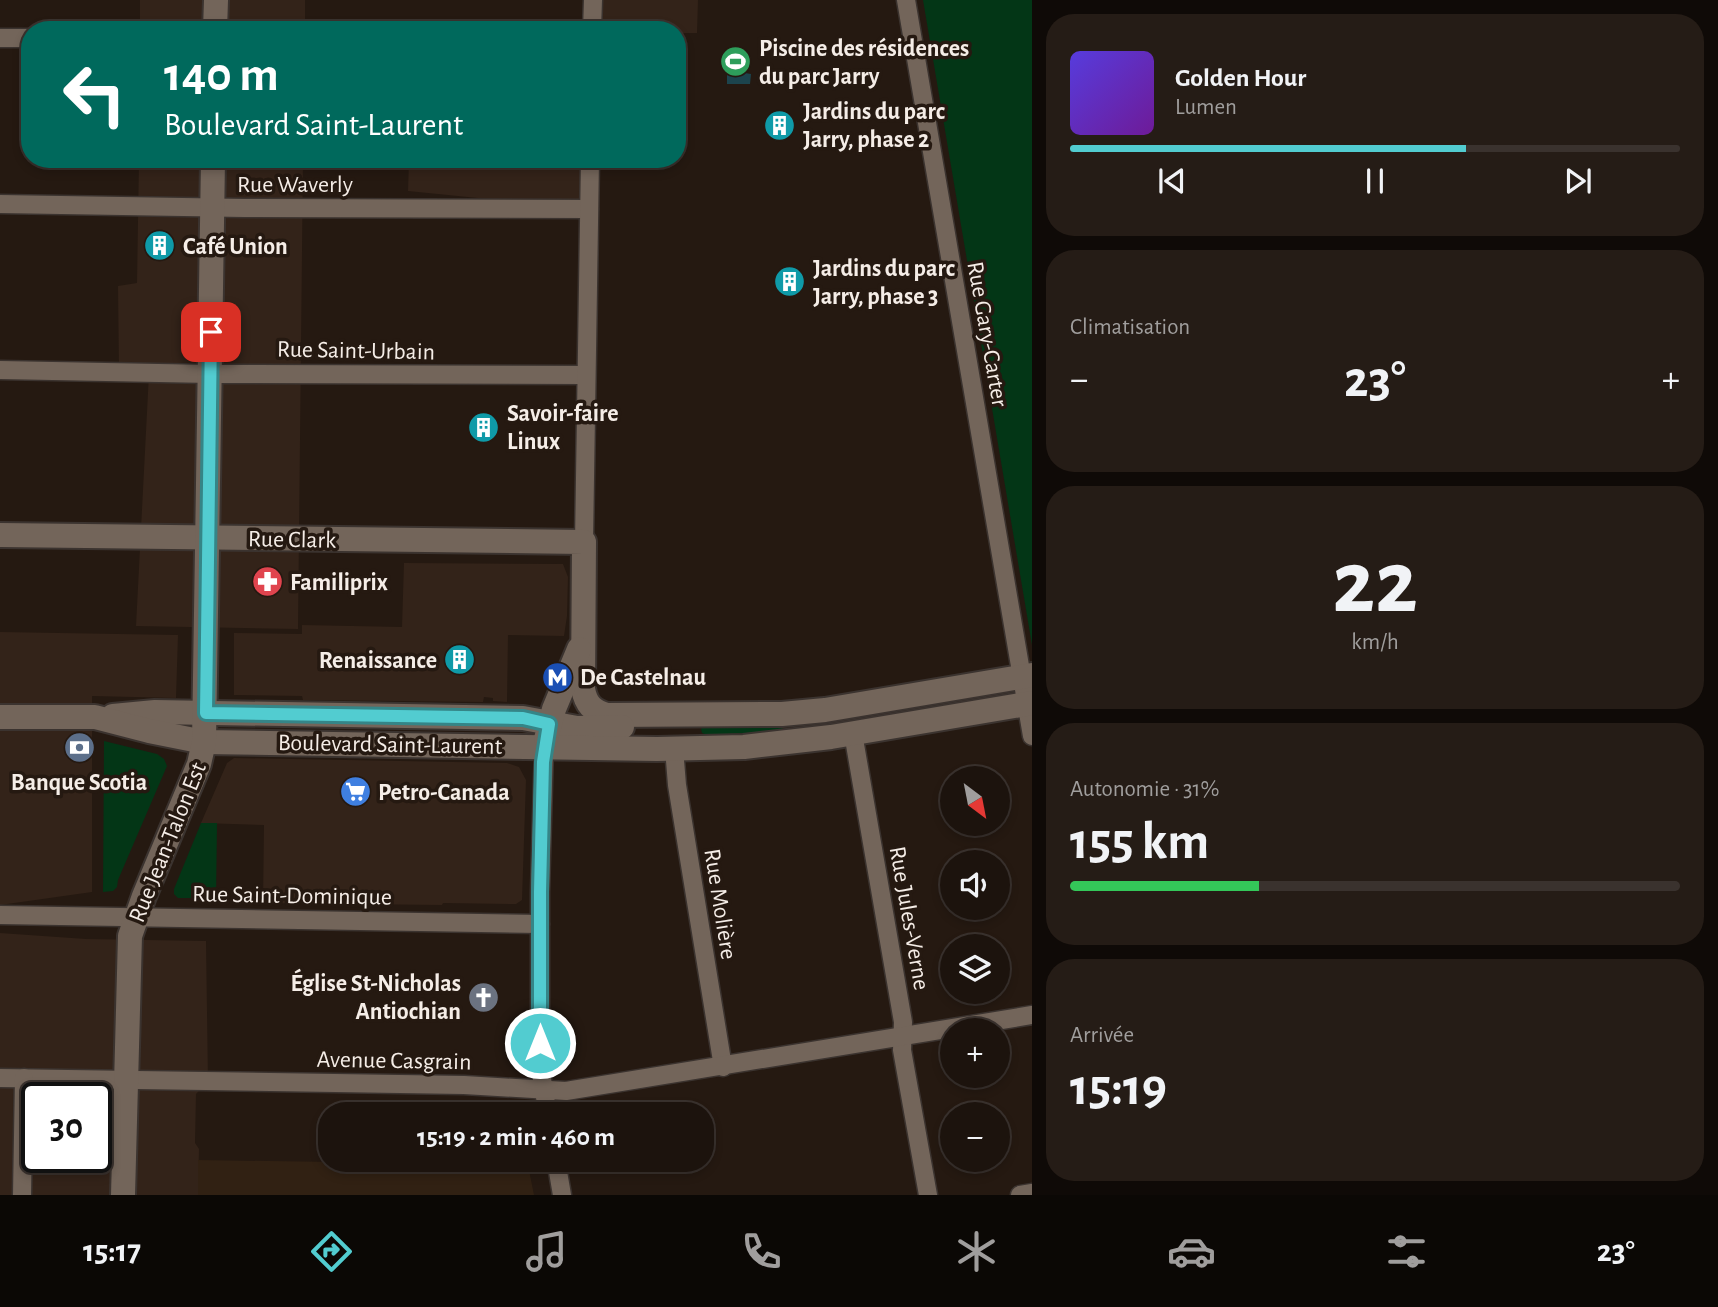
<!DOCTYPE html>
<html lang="fr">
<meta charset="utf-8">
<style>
body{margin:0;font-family:"Alegreya Sans",sans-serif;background:#251c16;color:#f1f3f6;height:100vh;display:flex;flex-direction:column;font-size:26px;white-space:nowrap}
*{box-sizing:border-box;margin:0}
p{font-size:23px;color:#a09e9d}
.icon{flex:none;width:38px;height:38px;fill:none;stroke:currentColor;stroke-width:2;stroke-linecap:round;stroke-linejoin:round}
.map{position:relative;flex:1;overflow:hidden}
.drawer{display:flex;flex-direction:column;gap:14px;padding:14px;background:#0f0a07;width:686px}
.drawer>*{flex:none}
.guide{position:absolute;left:21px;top:21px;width:665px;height:147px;border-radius:28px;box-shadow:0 4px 10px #0003,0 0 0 2px #3a322e;background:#00695c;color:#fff;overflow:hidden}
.needle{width:46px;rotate:148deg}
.controls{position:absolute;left:940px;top:766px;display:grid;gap:14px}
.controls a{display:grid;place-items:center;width:70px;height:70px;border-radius:50%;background:#1c130d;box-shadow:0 4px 10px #0003,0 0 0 2px #3a322e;font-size:35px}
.speed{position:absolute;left:21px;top:1082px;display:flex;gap:14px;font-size:35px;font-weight:700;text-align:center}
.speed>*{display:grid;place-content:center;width:91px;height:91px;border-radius:50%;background:#1c130d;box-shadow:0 4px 10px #0003,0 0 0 2px #3a322e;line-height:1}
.speed .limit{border:4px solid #111;border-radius:10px;background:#fff;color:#111}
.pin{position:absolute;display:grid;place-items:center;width:60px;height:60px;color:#fff;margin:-30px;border-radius:14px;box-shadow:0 4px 10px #0006}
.me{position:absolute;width:77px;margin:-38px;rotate:0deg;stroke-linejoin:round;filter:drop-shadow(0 0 5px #0008)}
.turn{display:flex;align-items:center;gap:24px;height:147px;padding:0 28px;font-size:32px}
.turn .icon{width:91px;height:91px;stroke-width:2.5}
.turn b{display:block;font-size:49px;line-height:60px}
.big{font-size:52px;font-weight:600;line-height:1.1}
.drawer .tile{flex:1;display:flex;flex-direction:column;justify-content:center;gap:10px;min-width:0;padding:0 24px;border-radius:28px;background:#251c16}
.drawer .dial{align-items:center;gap:0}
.dial b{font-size:91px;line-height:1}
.song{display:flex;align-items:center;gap:21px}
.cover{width:84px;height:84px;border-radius:10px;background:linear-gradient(135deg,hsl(250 70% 55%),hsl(280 70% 35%))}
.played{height:7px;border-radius:4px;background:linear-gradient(90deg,#52ccd0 65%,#3a322e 65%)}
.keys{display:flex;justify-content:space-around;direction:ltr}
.heat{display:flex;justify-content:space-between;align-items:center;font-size:38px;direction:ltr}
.charge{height:10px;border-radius:5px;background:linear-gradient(90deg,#34c759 31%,#3a322e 0)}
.trip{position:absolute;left:318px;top:1102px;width:396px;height:70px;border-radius:28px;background:#1c130d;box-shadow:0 4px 10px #0003,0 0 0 2px #3a322e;font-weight:600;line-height:70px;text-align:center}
.tabs{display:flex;height:112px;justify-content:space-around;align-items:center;background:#0b0805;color:#a09e9d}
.tabs .icon{width:49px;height:49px}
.tabs .active{color:#52ccd0}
.tabs b{font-size:32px;color:#f1f3f6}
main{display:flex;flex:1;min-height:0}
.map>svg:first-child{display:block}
</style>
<main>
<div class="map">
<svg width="1032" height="1195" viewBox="0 0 1032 1195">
<rect width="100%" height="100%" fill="#251911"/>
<!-- commercial -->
<g fill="#332319" fill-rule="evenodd">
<rect x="140" y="0" width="165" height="30"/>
<path d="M593 0H698L697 33H677V30H592Z"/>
<path d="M139 159H303L298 629 136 626 149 373 119 372 118 286 137 283Z"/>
<path d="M409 159H594L589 209 408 191Z"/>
<path d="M404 563 563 564 568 577 567 616 564 636 508 635 507 702 493 701V698L484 697 483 702 303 700 302 696 234 695V633L302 634V625L402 627Z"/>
<path d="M0 632 178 635 176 698 92 696V892L0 905Z"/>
<path d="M234 758 507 763 519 767 526 780 522 900 516 904 443 903 442 905 263 903 264 825 201 823 227 763Z"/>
<path d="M0 933 86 939 206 941 208 1081 196 1094 195 1143 199 1149 198 1195H0ZM37 1097H96V1157H37Z"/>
</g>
<!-- built -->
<path fill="#312113" d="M198 1160 528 1165 534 1195H198Z"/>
<!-- green -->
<g fill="#033616">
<path d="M923 0H1032V645Z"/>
<path d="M780 724 783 728 780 731 707 735 702 733 701 729 705 725Z"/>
<path d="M104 741 157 754 164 759 167 766 118 880 117 887 113 891 103 892Z"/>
<path d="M201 823H217L216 898H178L174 894V889Z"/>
</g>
<!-- water -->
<path fill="#1c444d" d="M727 49 745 50V73L751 74 750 84H727Z"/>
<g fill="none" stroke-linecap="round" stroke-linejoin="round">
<defs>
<g id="street">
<path d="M906 0 1032 736"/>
<path d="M592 30 593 0"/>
<path d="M0 38H30"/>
<path d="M0 204 244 208 589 209"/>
<path d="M0 370 211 374 586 375"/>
<path d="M584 542 590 159"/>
<path d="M853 733 903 1022 902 1050 928 1195"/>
<path d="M544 747 540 892V1067L548 1115"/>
<path d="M674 748 677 785 723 1067"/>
<path d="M0 915 540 924"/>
<path d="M0 1078 464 1085 566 1091 1032 1015"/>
<path d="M556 1160 562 1195"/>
<path d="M22 1195 24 1078"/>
<path d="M1020 1195 1032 1193"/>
</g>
<g id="secondary">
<path d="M215 30 216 0"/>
<path d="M0 535 584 542 583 689C586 704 592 711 607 715L782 714 825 710 1032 675"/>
<path d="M113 716 155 712 523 718 577 728 622 727"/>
<path d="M0 717H95L149 731 204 742 657 749 744 747 831 737 1032 703"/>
<path d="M546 739 554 709 579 649"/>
<path d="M123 1195 130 936 144 896 199 764 204 742 213 159"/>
</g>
</defs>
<!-- street casing -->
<use href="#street" stroke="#3b332f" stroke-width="21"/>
<!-- secondary casing -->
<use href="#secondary" stroke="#3b332f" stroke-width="28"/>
<!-- street -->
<use href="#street" stroke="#73655a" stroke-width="18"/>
<!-- secondary -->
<use href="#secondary" stroke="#73655a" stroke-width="24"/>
</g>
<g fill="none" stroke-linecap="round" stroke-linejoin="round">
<defs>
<path id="route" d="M211 332 206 713 523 718 549 724 543 762 540 892V1043"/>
</defs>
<!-- route casing -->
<use href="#route" stroke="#358587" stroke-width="18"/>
<!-- route -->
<use href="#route" stroke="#52ccd0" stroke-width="12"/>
</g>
<!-- icons -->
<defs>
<symbol id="stadium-disc" viewBox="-11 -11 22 22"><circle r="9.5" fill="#2e9e5b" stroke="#251911"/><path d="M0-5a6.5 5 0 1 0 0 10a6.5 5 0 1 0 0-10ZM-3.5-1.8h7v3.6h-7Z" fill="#fff"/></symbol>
<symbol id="building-disc" viewBox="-11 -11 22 22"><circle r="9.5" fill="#0f9aa8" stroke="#251911"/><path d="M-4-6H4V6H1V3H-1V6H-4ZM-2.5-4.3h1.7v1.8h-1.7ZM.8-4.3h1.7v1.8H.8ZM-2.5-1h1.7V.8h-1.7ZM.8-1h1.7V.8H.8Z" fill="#fff"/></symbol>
<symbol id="pharmacy-disc" viewBox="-11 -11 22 22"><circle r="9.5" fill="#e0444e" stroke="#251911"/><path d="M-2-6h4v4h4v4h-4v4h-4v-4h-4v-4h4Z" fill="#fff"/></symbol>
<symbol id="metro-disc" viewBox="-11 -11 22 22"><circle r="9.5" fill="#1a4fb4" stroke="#251911"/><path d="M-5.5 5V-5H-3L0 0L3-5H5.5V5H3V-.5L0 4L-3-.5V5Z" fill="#fff"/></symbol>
<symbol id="bank-disc" viewBox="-11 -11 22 22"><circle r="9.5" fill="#5c6f8a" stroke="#251911"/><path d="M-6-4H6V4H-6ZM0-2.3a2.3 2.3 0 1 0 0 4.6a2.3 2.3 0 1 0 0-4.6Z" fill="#fff"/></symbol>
<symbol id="supermarket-disc" viewBox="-11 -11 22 22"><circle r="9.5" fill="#3f7fe0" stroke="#251911"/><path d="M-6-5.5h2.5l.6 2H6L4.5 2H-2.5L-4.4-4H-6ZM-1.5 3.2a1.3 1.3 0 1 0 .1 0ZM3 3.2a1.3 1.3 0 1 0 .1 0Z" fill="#fff"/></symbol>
<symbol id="church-disc" viewBox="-11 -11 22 22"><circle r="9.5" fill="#6b7280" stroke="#251911"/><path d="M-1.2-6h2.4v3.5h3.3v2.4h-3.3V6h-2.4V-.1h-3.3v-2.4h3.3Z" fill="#fff"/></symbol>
</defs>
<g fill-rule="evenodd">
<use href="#stadium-disc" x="718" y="44" width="35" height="35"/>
<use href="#building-disc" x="762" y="108" width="35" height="35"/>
<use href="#building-disc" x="142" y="228" width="35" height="35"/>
<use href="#building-disc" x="772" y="264" width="35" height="35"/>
<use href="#building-disc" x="466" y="410" width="35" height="35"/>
<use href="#pharmacy-disc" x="250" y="564" width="35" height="35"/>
<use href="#building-disc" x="442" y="642" width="35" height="35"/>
<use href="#metro-disc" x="540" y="660" width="35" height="35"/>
<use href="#bank-disc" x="62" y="730" width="35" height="35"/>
<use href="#supermarket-disc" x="338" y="774" width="35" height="35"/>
<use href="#church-disc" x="466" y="980" width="35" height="35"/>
</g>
<g text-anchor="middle" stroke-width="7" stroke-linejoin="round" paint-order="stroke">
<!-- poi labels -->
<g font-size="24" font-weight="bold" fill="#f5ede7" stroke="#251911" text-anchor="start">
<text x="759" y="56">Piscine des résidences<tspan x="759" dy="28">du parc Jarry</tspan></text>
<text x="803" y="119">Jardins du parc<tspan x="803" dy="28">Jarry, phase 2</tspan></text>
<text x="183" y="254">Café Union</text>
<text x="813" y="276">Jardins du parc<tspan x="813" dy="28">Jarry, phase 3</tspan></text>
<text x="507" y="421">Savoir-faire<tspan x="507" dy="28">Linux</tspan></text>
<text x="290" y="590">Familiprix</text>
<text x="437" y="668" text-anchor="end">Renaissance</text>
<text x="580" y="685">De Castelnau</text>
<text x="79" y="790" text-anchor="middle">Banque Scotia</text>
<text x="378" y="800">Petro-Canada</text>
<text x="461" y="991" text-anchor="end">Église St-Nicholas<tspan x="461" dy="28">Antiochian</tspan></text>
</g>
<!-- street labels -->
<g font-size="24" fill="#f5ede7" stroke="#251911">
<text x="295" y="192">Rue Waverly</text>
<text transform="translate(988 334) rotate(80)" y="8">Rue Gary-Carter</text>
<text transform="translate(356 350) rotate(1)" y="8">Rue Saint-Urbain</text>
<text transform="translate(292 539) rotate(1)" y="8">Rue Clark</text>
<text transform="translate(390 744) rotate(1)" y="8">Boulevard Saint-Laurent</text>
<text transform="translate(167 842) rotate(-68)" y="8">Rue Jean-Talon Est</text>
<text transform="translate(292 895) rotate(1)" y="8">Rue Saint-Dominique</text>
<text transform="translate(721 904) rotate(81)" y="8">Rue Molière</text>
<text transform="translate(910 918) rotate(80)" y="8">Rue Jules-Verne</text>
<text transform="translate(394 1060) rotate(1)" y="8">Avenue Casgrain</text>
</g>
</g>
</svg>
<div class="controls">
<a><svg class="needle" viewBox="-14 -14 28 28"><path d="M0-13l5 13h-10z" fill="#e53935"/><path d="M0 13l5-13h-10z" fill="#a09e9d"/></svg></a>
<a><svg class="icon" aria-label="sound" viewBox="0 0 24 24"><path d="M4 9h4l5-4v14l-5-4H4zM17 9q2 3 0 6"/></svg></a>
<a><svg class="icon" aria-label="layers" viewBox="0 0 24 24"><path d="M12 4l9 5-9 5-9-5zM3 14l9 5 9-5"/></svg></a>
<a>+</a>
<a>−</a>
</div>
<div class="speed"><div class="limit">30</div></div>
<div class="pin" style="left:211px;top:332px;background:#d93025"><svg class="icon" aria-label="arrive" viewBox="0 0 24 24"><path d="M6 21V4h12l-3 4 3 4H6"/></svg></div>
<svg class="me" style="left:540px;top:1043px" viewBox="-20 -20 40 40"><circle r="17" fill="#52ccd0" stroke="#fff" stroke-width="3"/><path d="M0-11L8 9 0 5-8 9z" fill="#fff"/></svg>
<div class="trip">15:19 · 2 min · 460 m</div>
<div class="guide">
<div class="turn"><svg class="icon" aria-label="left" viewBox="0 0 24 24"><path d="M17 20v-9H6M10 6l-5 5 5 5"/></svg><div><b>140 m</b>Boulevard Saint-Laurent</div></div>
</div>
</div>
<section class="drawer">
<div class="tile">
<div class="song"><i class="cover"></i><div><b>Golden Hour</b><p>Lumen</p></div></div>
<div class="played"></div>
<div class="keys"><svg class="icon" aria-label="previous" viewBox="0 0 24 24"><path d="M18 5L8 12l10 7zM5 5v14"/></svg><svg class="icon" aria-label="pause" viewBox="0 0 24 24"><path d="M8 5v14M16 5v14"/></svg><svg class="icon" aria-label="next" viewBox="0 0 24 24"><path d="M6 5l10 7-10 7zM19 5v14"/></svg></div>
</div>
<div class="tile"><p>Climatisation</p>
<div class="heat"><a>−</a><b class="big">23°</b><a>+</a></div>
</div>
<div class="tile dial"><b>22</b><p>km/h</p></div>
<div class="tile"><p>Autonomie · 31%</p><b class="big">155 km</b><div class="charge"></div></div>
<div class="tile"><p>Arrivée</p><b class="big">15:19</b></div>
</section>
</main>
<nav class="tabs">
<b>15:17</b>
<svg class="icon active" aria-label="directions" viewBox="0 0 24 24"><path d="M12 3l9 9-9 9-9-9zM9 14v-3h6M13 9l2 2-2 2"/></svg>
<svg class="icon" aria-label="music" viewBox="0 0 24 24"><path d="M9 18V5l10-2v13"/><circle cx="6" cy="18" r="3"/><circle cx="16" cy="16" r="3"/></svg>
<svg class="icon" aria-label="phone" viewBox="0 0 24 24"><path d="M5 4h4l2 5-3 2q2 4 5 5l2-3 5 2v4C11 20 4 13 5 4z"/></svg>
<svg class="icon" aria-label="climate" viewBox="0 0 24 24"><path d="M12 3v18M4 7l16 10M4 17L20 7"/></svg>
<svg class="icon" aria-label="car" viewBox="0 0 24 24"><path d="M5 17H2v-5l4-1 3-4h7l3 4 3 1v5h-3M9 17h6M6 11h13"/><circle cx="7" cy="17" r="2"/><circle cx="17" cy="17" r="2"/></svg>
<svg class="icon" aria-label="filters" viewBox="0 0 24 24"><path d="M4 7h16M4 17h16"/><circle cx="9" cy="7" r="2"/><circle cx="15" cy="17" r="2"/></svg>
<b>23°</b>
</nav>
